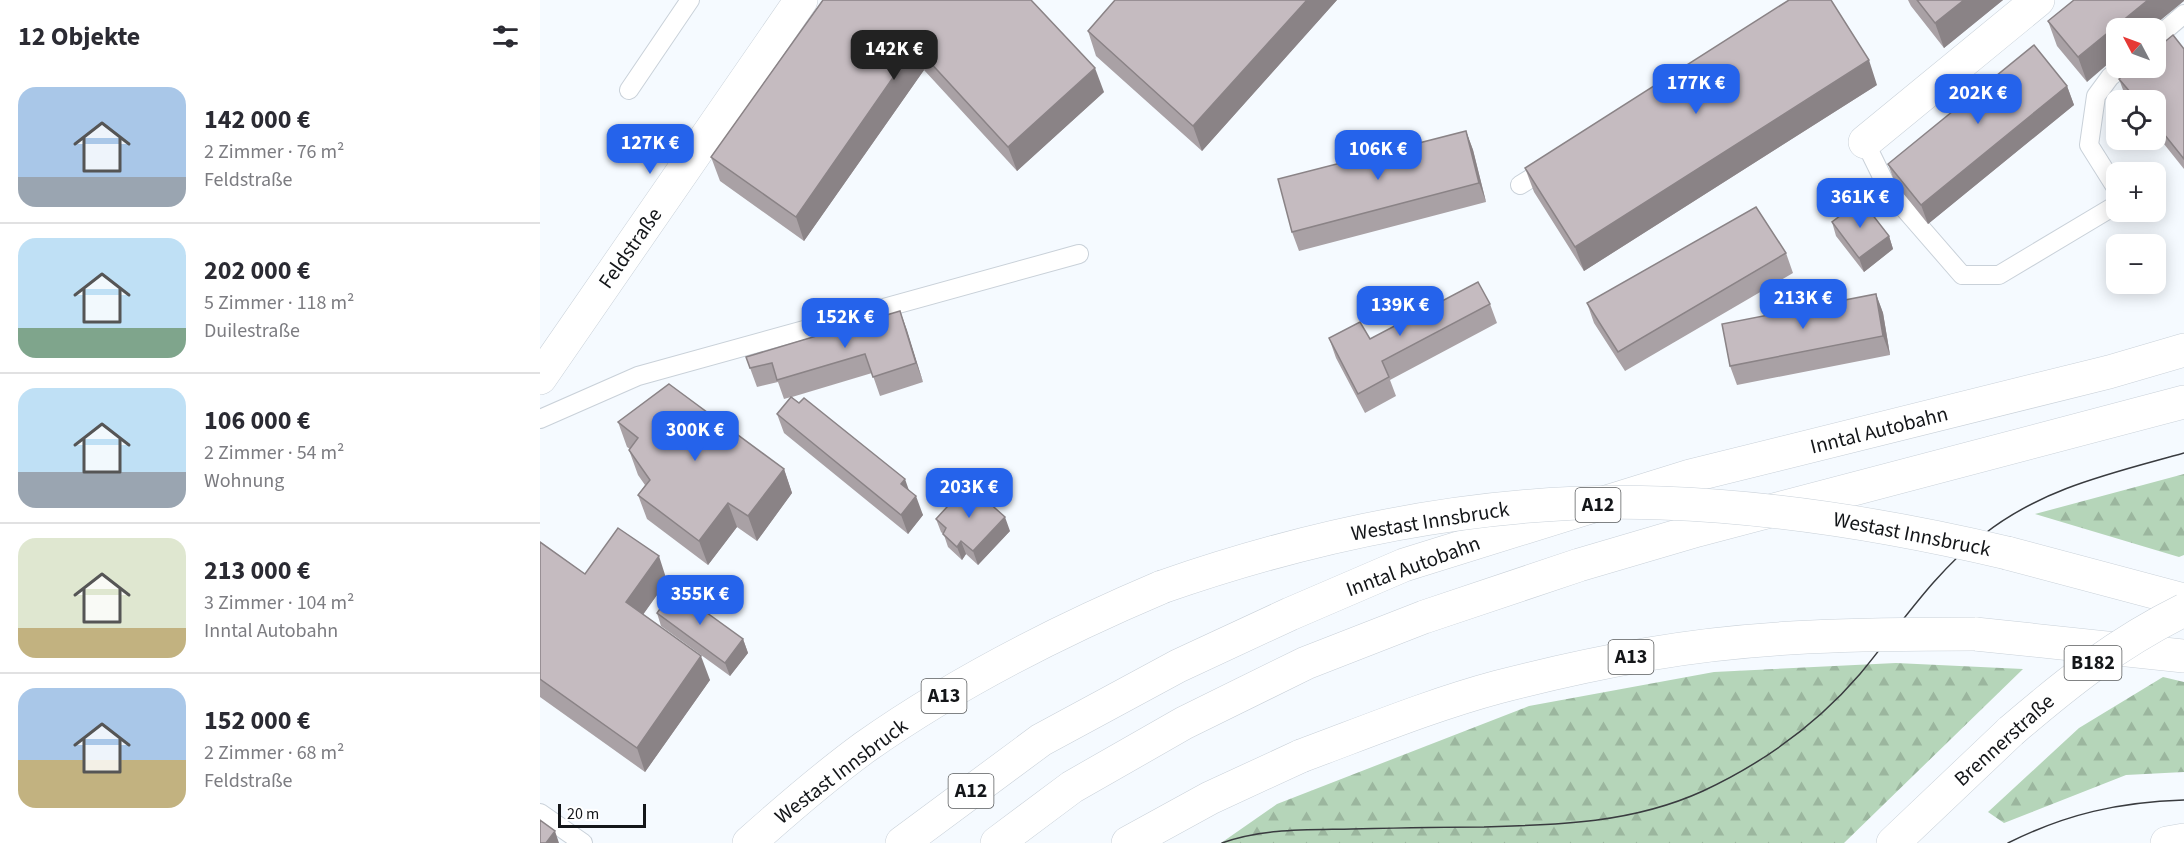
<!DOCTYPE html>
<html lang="de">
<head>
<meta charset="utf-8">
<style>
  body { margin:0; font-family:"Source Sans 3",sans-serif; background:#f2f2f3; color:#2b2b33; height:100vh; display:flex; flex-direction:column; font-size:22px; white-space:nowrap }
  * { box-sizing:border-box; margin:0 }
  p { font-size:20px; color:#7c7c81 }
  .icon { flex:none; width:33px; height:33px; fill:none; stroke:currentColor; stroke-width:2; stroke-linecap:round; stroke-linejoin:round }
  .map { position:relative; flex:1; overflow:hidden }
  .side { display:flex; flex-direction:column; background:#fff; width:540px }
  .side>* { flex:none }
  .needle { width:39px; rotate:311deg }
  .tools { position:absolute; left:1566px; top:18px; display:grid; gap:12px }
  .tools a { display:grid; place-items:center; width:60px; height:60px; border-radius:12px; background:#fff; box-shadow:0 3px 15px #0003; font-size:30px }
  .scale { position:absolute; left:18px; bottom:15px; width:88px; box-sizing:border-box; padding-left:6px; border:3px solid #141619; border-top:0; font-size:16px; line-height:21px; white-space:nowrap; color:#141619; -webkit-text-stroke:4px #fff; paint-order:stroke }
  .price { position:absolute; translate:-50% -51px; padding:0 14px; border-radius:12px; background:#2563eb; color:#fff; font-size:20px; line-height:39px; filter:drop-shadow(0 2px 3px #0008) }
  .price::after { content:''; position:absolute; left:50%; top:36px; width:18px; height:14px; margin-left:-9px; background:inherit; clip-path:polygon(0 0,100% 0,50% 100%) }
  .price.current { background:#222; color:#fff }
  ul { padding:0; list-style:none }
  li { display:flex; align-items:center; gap:18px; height:150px; padding:0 18px }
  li+li { border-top:2px solid #e1e1e2 }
  li span { display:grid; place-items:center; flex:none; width:168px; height:120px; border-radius:18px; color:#555 }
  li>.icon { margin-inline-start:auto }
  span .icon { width:72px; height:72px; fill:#fffc; stroke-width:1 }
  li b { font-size:26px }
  h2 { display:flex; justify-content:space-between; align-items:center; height:72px; padding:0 18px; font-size:26px }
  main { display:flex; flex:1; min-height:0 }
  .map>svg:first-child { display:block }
  .forest { fill:url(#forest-firs) }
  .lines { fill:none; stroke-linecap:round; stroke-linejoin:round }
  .service-casing { stroke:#c9d1d9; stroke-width:20 }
  .minor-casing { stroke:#c9d1d9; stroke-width:34 }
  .primary-casing { stroke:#c9d1d9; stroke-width:34 }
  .motorway-casing { stroke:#c9d1d9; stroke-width:34 }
  .service { stroke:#fff; stroke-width:18 }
  .minor { stroke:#fff; stroke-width:33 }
  .primary { stroke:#fff; stroke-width:33 }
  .motorway { stroke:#fff; stroke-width:33 }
  .tram { stroke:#393b3f; stroke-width:1.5 }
  .primary-bridge-casing { stroke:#c9d1d9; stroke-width:34; stroke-linecap:butt }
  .motorway-bridge-casing { stroke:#c9d1d9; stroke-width:34; stroke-linecap:butt }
  .primary-bridge { stroke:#fff; stroke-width:33 }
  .motorway-bridge { stroke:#fff; stroke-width:33 }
  .wall { fill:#a9a1a5 }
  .shaded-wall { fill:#8a8386 }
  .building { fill:#c5bbc0; stroke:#8a8386; stroke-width:1.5 }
  .labels { text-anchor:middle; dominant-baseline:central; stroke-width:6; stroke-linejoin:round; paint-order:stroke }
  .shield { fill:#fff; stroke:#5a5c5e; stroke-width:1.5 }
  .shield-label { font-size:20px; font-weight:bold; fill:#141619 }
  .street-label { font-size:21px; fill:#141619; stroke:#fff }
</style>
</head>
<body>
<main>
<section class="side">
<h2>12 Objekte<svg class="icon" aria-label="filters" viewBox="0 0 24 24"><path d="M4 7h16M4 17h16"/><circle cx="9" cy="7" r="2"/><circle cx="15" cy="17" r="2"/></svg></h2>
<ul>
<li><span style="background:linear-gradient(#a9c7e8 75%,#9aa5b1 0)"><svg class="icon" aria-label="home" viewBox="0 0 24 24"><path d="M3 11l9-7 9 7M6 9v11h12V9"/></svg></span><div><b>142 000 €</b><p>2 Zimmer · 76 m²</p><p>Feldstraße</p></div></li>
<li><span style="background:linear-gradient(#bfe0f5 75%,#7fa58c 0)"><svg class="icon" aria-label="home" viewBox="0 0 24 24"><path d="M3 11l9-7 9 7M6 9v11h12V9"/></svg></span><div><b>202 000 €</b><p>5 Zimmer · 118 m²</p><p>Duilestraße</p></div></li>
<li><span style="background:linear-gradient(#bfe0f5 70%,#9aa5b1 0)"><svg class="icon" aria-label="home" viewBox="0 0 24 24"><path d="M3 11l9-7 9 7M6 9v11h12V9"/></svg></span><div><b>106 000 €</b><p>2 Zimmer · 54 m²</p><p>Wohnung</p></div></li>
<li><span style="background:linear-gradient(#dfe7d0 75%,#c2b280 0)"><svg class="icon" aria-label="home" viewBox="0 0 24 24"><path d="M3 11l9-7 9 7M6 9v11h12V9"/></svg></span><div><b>213 000 €</b><p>3 Zimmer · 104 m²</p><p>Inntal Autobahn</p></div></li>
<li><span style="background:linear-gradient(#a9c7e8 60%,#c2b280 0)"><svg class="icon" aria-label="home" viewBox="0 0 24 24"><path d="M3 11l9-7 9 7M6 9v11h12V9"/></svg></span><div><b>152 000 €</b><p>2 Zimmer · 68 m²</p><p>Feldstraße</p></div></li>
</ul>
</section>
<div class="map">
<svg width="1644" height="843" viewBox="0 0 1644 843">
  <defs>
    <pattern id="forest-firs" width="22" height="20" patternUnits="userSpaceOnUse" patternTransform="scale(1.5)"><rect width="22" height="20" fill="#b5d5b9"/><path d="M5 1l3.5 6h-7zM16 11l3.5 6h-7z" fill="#9bb69e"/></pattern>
  </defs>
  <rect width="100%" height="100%" fill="#f5faff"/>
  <path class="forest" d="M1644,474V555L1639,557L1495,514Z
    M1356,663L1483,669L1304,843H681L737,804L989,706L1174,672Z
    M1623,677L1644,682V772L1586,775L1464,823L1448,812L1539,728Z"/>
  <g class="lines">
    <g class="service-casing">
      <path id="service" d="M1616,38L1644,14
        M89,90L150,0
        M1325,142L1349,191L1422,275H1459L1576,205
        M980,185L1009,167
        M1576,188L1549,145L1556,96L1570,77L1581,68
        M0,419L98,376L539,254
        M0,813L43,843"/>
    </g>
    <g class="minor-casing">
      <path id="minor" d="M1325,142L1498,0
        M0,378L261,0"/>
    </g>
    <g class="primary-casing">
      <path id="primary" d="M1353,843L1471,731
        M1627,843L1644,840"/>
    </g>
    <g class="motorway-casing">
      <path id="motorway" d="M1467,553L1644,600
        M1435,634L1644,656
        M209,843C246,810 284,777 325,747C417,682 518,631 622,587
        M362,843L501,740L638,666L750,614L864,565L1150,476L1569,372L1644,350
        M457,843L532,787L644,723L766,663L884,617L1039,565L1158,530L1644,402
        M588,843L670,798L761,756"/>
    </g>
    <use href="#service" class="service"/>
    <use href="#minor" class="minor"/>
    <use href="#primary" class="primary"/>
    <use href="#motorway" class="motorway"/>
    <path class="tram" d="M682,843C724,828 769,830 812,829C856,828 900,827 944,827C1019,825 1093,823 1163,791C1223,763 1277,724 1320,674C1359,627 1394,573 1443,535C1502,488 1573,473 1644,453
      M1468,843C1526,814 1579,802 1644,800"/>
    <g class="primary-bridge-casing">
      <path id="primary-bridge" d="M1471,731C1527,683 1577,643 1644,610"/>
    </g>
    <g class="motorway-bridge-casing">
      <path id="motorway-bridge" d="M622,587C783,531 951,497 1121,503C1238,507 1353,526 1467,553
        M761,756C826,732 891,705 958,687C1008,674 1058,663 1109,654C1216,635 1326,634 1435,634"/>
    </g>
    <use href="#primary-bridge" class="primary-bridge"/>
    <use href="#motorway-bridge" class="motorway-bridge"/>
  </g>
  <path class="wall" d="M283,0L564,92L477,171L384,70L264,241L180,181L171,157Z
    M575,0H797L662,151L556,56L548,31Z
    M1368,0H1463L1404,48L1371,6Z
    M1534,0L1547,82L1517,46L1508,21Z
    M1644,49V169L1616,134V100H1588L1586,98L1579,79Z
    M1337,85L1044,271L994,192L985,168Z
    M1527,86L1534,105L1388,224L1355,183L1348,164Z
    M926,131L933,150L946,202L759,251L752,232Z
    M1292,222L1349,236L1353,249L1324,272L1296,236Z
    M1246,253L1253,273L1085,371L1054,323L1047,303Z
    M1336,294L1343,313L1350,355L1197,385L1190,366Z
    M950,304L957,323L850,380L856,396L825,413L796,358L789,338L830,339Z
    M360,311L383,382L340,396L332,373L252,397L369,491L383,515L368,534L244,433L237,414L251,397L244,399L238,382L217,387L206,357Z
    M78,422L244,469L252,493L217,541L197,527L168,565L107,519L98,495L105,485L98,475L89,450L90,449L87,447Z
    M396,519L470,531L438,565L426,554L422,560L408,547L404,535L401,532Z
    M0,542L45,574L127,581L103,614L170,680L105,772L0,697Z
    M117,613L203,639L208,653L190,676L121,626Z"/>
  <path class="shaded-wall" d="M767,0H797L662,151L653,126Z
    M1424,0H1463L1404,48L1395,23Z
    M1608,0H1644V1L1611,28H1576V57L1547,82L1538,57Z
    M375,46L384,70L264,241L256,217Z
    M1329,60L1337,85L1044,271L1035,247Z
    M555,68L564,92L477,171L468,147Z
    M1527,86L1534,105L1388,224L1381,205Z
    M926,131L933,150L946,202L939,183Z
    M1349,236L1353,249L1324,272L1319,258Z
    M1336,294L1343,313L1350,355L1343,336Z
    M360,311L367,330L383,382L376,363Z
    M244,469L252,493L217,541L208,516Z
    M365,479L372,499L361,484Z
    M376,496L383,515L368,534L361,515Z
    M188,503L197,527L168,565L159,541Z
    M465,517L470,531L438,565L433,551Z
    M421,541L426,554L422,560L417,547Z
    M119,556L127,581L95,626L86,602Z
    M203,639L208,653L190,676L185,663Z
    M161,656L170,680L105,772L97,748Z
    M15,831L19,843H6Z"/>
  <path class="building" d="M283,0H491L555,68L468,147L375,46L256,217L171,157Z
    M575,0H767L653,126L548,31Z
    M1249,0H1291L1329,60L1035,247L985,168Z
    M1377,0H1424L1395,23Z
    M1534,0H1608L1538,57L1508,21Z
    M1633,35L1644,49V159L1616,124V100H1597L1579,79L1593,68H1616V49Z
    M1494,45L1527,86L1381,205L1348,164Z
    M926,131L939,183L752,232L738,179Z
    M1321,200L1349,236L1319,258L1292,222Z
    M1216,207L1246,253L1078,352L1047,303Z
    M938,282L950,304L842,361L849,377L818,394L789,338L820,322L830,339Z
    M1336,294L1343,336L1190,366L1182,324Z
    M360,311L376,363L333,377L325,354L237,380L232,363L210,368L206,357Z
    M129,384L244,469L208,516L188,503L159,541L98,495L110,480L89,450L98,438L78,422Z
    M251,397L259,403L264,398L365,479L361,484L376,496L361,515L237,414Z
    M428,484L465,517L433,551L421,541L417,547L403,534L406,528L396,519Z
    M78,528L119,556L86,602L161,656L97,748L0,679V542L45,574Z
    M134,589L203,639L185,663L117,613Z
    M0,820L15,831L6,843H0Z"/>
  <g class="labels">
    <g class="shield">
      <rect x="1035.5" y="488" width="45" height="34" rx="4.5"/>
      <rect x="1068.5" y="640" width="45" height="34" rx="4.5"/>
      <rect x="1524.5" y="646" width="57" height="34" rx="4.5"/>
      <rect x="381.5" y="679" width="45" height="34" rx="4.5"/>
      <rect x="408.5" y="774" width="45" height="34" rx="4.5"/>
    </g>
    <g class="shield-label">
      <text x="1058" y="505">A12</text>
      <text x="1091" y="657">A13</text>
      <text x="1553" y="663">B182</text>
      <text x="404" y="696">A13</text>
      <text x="431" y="791">A12</text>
    </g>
    <g class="street-label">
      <text transform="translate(90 248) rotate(-55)">Feldstraße</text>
      <text transform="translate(1339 430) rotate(-14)">Inntal Autobahn</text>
      <text transform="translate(890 521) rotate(-9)">Westast Innsbruck</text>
      <text transform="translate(1372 534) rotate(11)">Westast Innsbruck</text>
      <text transform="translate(873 566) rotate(-20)">Inntal Autobahn</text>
      <text transform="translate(1464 740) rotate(-42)">Brennerstraße</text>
      <text transform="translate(301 771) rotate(-37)">Westast Innsbruck</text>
    </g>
  </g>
</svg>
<div class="tools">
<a><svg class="needle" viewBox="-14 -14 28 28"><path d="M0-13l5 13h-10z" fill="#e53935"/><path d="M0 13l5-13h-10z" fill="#7c7c81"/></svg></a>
<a><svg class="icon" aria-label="locate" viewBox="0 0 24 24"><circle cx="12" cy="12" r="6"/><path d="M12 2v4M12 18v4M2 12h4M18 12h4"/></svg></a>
<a>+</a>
<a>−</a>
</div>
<div class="scale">20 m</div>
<b class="price current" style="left:354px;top:81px">142K €</b>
<b class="price" style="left:1156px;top:115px">177K €</b>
<b class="price" style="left:1438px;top:125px">202K €</b>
<b class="price" style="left:110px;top:175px">127K €</b>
<b class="price" style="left:838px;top:181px">106K €</b>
<b class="price" style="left:1320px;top:229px">361K €</b>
<b class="price" style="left:1263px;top:330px">213K €</b>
<b class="price" style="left:860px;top:337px">139K €</b>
<b class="price" style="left:305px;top:349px">152K €</b>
<b class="price" style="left:155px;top:462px">300K €</b>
<b class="price" style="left:429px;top:519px">203K €</b>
<b class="price" style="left:160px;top:626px">355K €</b>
</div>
</main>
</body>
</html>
